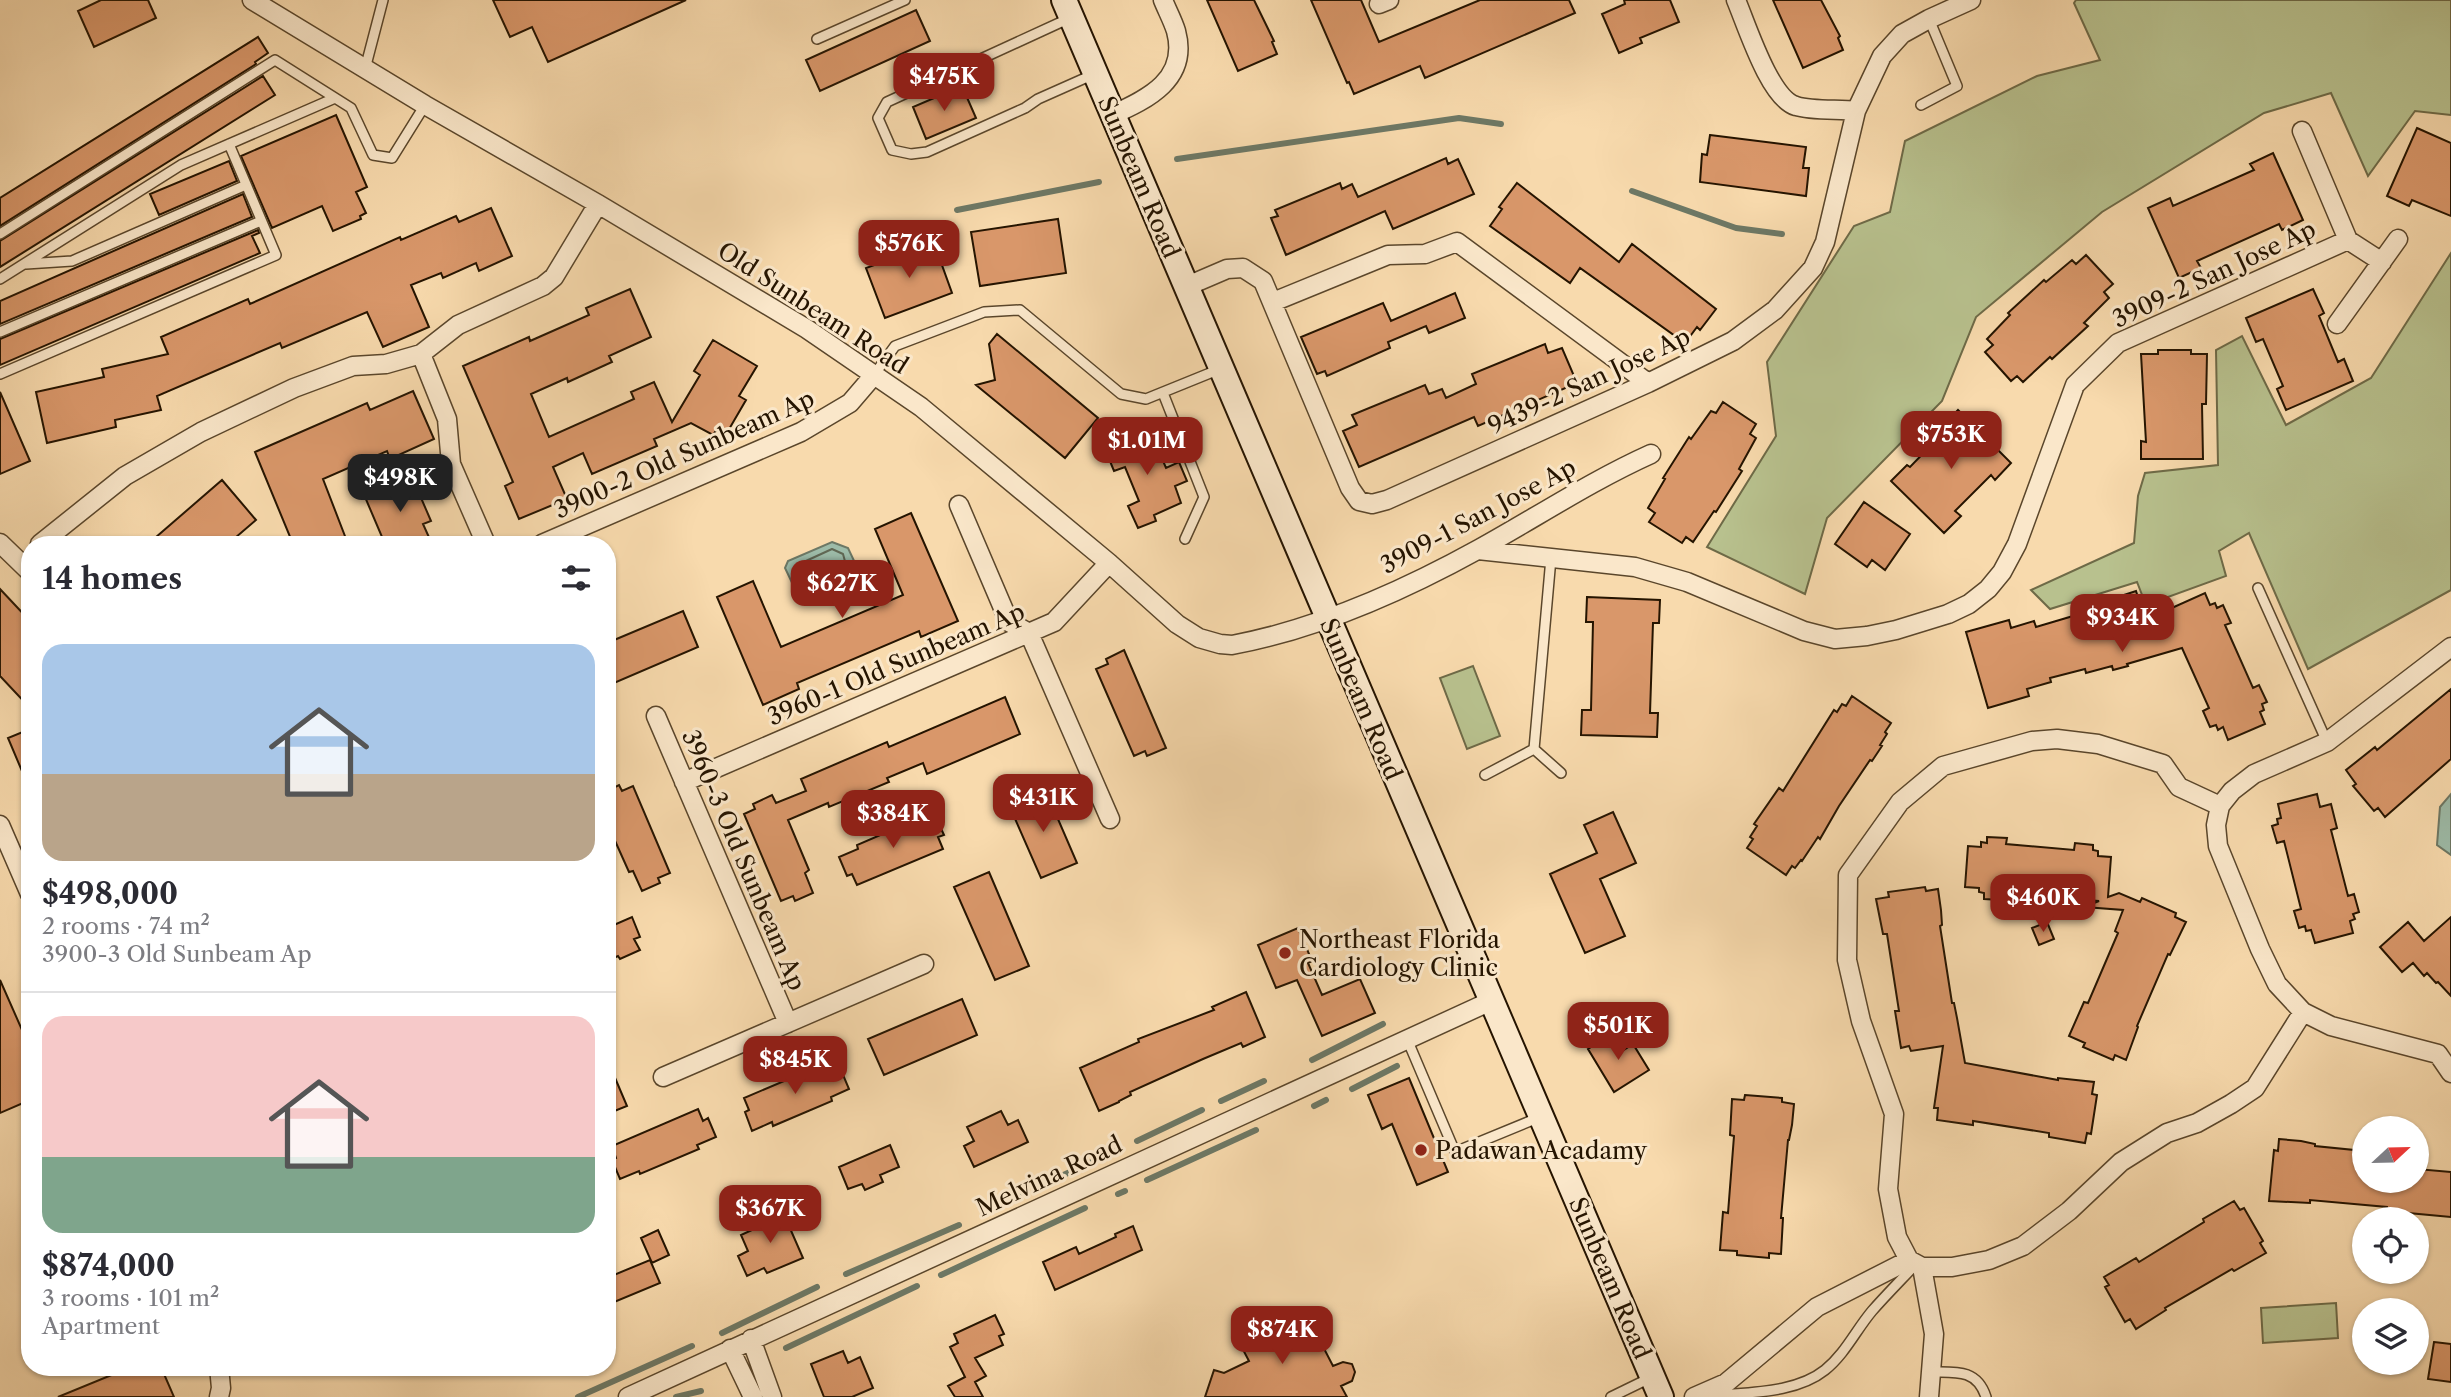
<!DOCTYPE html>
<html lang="en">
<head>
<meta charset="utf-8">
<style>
  body { margin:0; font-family:"Libre Caslon Text",serif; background:#f2f2f3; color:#2b2b33; height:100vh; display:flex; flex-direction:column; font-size:26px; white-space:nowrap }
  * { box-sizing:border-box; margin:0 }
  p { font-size:23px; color:#7c7c81 }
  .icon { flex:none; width:38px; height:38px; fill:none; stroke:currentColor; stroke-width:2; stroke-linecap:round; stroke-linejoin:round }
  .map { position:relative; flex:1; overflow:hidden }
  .drawer { position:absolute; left:21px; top:536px; width:595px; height:840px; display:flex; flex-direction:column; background:#fff; border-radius:28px; box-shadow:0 2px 5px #0004 }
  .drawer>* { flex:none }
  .needle { width:46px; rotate:68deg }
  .fabs { position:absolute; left:2352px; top:1116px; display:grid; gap:14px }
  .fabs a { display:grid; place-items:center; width:77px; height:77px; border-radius:50%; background:#fff; box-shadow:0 2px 5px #0004; font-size:35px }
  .price { position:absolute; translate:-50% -60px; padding:0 16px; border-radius:14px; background:#8f2418; color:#fff; font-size:23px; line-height:46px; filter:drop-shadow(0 2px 4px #0008) }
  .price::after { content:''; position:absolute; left:50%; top:42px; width:21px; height:16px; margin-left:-10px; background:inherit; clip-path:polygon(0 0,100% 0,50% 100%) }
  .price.selected { background:#222; color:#fff }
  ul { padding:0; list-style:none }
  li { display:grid; align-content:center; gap:14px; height:371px; padding:0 21px }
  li+li { border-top:2px solid #e1e1e2 }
  li span { display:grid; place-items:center; height:217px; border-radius:21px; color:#555 }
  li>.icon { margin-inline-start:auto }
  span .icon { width:126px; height:126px; fill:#fffc; stroke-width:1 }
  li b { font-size:30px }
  h2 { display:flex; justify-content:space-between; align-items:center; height:84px; padding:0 21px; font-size:30px }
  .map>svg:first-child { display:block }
  .green { fill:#b8c18e; stroke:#6e6a47; stroke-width:2 }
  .water { fill:#9dbba8; stroke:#6d7865; stroke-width:2 }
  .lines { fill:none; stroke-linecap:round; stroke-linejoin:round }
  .shore { stroke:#616854; stroke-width:2 }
  .stream { stroke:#6d7865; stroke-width:6 }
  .building { fill:#d9976a; stroke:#251400; stroke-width:2 }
  .lane-casing { stroke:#5a462b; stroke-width:12 }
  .street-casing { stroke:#5a462b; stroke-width:21 }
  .secondary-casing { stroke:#251400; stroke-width:28 }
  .lane { stroke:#fae7ca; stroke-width:9 }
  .street { stroke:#fae7ca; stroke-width:18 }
  .secondary { stroke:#fae7ca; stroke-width:24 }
  .poi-dot { fill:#8f2418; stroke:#fae7ca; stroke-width:2.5 }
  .labels { text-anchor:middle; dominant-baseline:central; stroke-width:6; stroke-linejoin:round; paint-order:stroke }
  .street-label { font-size:24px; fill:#251400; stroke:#fae7ca }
  .poi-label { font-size:24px; fill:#251400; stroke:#fae7ca; text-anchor:start }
</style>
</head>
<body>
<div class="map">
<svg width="2451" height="1397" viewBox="0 0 2451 1397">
  <rect width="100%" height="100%" fill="#f8daad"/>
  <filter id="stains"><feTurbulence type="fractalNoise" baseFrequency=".00286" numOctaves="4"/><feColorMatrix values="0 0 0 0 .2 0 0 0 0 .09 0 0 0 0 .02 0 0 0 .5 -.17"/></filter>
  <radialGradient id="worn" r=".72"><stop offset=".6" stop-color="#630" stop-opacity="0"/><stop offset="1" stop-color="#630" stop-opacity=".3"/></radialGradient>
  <path class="green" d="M2076,0H2451V115L2415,111L2368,176L2331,93L2264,113L2102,212L1976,317L1942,401L1827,518L1805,594L1707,547L1776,436L1767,362L1854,226L1890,212L1905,141L2037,76L2100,60L2074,3Z
    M2451,253V590L2308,669L2249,533L2219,551L2226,576L2146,605L2137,582L2050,609L2031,590L2134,543L2138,496L2145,473L2218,465L2216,350L2242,336L2286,425L2371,378Z
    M1473,666L1500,736L1467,749L1440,678Z
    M2336,1303L2338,1338L2263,1343L2261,1308Z"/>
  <path class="water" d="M832,542L848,548L856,565C842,578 814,593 796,591L785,568L788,561Z
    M2451,794V855L2437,845L2440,807Z"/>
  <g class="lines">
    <path class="shore" d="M832,549L843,554L846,565L804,584H800L794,570L795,566Z"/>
    <path class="stream" d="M1177,159L1459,118L1501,124
      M1632,191L1736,228L1782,234
      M957,210L1099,182
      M1312,1060L1383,1024
      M1352,1089L1397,1066
      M1221,1101L1264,1081
      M1314,1106L1326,1100
      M1137,1141L1202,1110
      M1059,1177L1118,1150
      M1147,1180L1256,1130
      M1118,1194L1125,1191
      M983,1212L1022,1193
      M846,1274L959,1225
      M941,1275L1085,1208
      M722,1333L817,1287
      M786,1348L917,1286
      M578,1397L692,1346
      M676,1397L701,1391"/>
  </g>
  <path class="building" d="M101,0H148L156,18L94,47L78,11Z
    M493,0H686L548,62L532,27L510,37Z
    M1207,0H1254L1274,41L1272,42L1277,54L1238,71Z
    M1311,0H1361L1379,42L1480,0H1569L1575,13L1425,78L1420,66L1354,94L1349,82L1347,83Z
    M1624,0H1670L1679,22L1640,38L1642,43L1619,53L1602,14L1625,4Z
    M1773,0H1821L1840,36L1838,38L1843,50L1803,68Z
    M916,10L930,41L820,91L806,60Z
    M258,37L268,53L255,62L256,64L0,226V198Z
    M263,76L275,95L0,267V241Z
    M962,86L976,118L926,139L913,107Z
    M336,115L367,187L356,192L366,213L360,216L361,219L333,231L322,206L272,228L241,156Z
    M2417,128L2451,143V216L2412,200L2409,206L2387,196Z
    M1710,135L1806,147L1803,168H1809L1806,196L1700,182L1702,154L1707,155Z
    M2273,153L2303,220L2282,230L2279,224L2197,261L2201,268L2179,278L2148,208L2170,198L2173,206L2254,170L2250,164Z
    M1446,158L1448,164L1458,159L1474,194L1393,229L1385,211L1286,255L1271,218L1278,216L1275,210L1340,183L1342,189L1352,184L1358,197Z
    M229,161L237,181L159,215L150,194Z
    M1517,183L1619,262L1632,244L1716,309L1700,330L1697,327L1685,343L1580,268L1570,283L1490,226L1502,209L1499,207Z
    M243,194L252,217L0,324V301Z
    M491,208L512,256L479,271L476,263L443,278L441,273L411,285L429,327L383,347L367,312L282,348L280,343L157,396L161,410L115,420L116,427L47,443L36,392L104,377L102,369L168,354L161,337L248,299L250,304L400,237L401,240L456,216L459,222Z
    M1058,219L1066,273L980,286L971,232Z
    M258,230L259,233L252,236L260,253L0,365V339Z
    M934,243L952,293L885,318L866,268Z
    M2086,255L2113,284L2104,292L2109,298L2084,323L2088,326L2052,359L2050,357L2023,382L2017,376L2011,381L1985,352L1993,345L1987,339L2010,315L2008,313L2044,280L2046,282L2072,260L2076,264Z
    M630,289L651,337L609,356L612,362L568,382L567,378L531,394L549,437L634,399L631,392L654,382L672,422L700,375L694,371L713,340L757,366L739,396L746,400L728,431L719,426L713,435L691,423L654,439L657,446L592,474L583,453L553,467L567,499L519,519L505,486L513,482L463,366L529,337L530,341L589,315L586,308Z
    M2313,289L2324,313L2319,316L2338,362L2344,359L2353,381L2286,410L2277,389L2283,386L2263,339L2256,342L2246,318Z
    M1455,293L1465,318L1429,333L1426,326L1388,342L1390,348L1327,376L1325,371L1317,374L1301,337L1383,303L1391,321Z
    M997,334L1098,418L1065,458L976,385L995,380L989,344Z
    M1545,344L1548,353L1562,348L1577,383L1478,426L1474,417L1359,467L1343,431L1357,425L1352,415L1425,385L1429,394L1442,389L1446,398L1476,384L1472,374Z
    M2158,350H2191V354H2207L2206,404H2202L2203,459H2141V441L2146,442L2141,354H2158Z
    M413,391L434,439L390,459L387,451L323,479L348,544H293L255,452L367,403L370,410Z
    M0,392L30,461L0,474Z
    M1723,402L1756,424L1750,434L1756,438L1739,469L1742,471L1716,512L1714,511L1693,542L1686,537L1682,543L1649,522L1655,513L1648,508L1665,479L1663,478L1689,437L1691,439L1711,411L1716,413Z
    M1958,410L2011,463L1995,480L1991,475L1955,511L1961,516L1944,533L1891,481L1907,465L1910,467L1945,431L1942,427Z
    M1150,430L1166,468L1179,462L1187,481L1175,486L1181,503L1154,515L1156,521L1138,528L1128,506L1139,501L1125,467L1114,471L1105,449Z
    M412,477L431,521L423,524L432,544H385L365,497Z
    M222,480L256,520L228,544H148Z
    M1864,502L1910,534L1885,570L1872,560L1867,567L1835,544Z
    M911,513L958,621L921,637L919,631L797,683L799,689L763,705L717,597L753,581L781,647L903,595L875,529Z
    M0,589L30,621V708L0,676Z
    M2136,591L2145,620L2205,593L2210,605L2215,603L2217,608L2223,605L2231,623L2225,625L2253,688L2259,685L2267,702L2262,704L2264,710L2260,712L2265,724L2228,740L2223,727L2218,730L2216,725L2210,727L2203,711L2209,708L2182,648L2127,664L2128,666L2113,670L2112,666L2086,673L2085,669L2050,678L2051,682L2027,689L2029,696L1988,708L1966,632L2009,620L2011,628L2034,621L2036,627L2073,616L2072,612Z
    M1587,597L1660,600L1659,623H1653L1650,713H1658L1657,737L1581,735L1582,710H1591L1593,622H1586Z
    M683,611L698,647L607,686V643Z
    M1124,650L1166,748L1147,756L1145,751L1134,756L1096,669L1108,664L1106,659Z
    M2451,689V759L2385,817L2378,808L2374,811L2353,786L2356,784L2346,770L2375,747L2377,750Z
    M1852,696L1891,723L1885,732L1887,734L1880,745L1882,746L1872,761L1870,760L1839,806L1820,839L1818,837L1802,861L1801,860L1795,868L1792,866L1786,875L1747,848L1753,839L1750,837L1757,826L1754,824L1779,788L1783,791L1834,710L1837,712L1842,704L1846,706Z
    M1005,697L1020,734L927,774L923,763L887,778L889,782L829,807L828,803L788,820L809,870L805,873L813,893L795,901L793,896L781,901L744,814L755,809L753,804L772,795L776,803L806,791L801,779L887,742L889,747Z
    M30,729V790L8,738Z
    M619,785L622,791L633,786L670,873L658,878L660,883L642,891L633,871L629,872L607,823V791Z
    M1045,789L1077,863L1041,878L1009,805Z
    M2317,794L2320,807L2331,804L2337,828L2331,830L2348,896L2354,894L2359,912L2353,914L2355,919L2350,921L2353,933L2315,943L2311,930L2306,931L2305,926L2299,928L2294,911L2301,909L2284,841L2277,843L2272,826L2278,824L2277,819L2281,818L2278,804Z
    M1613,812L1636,863L1600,879L1625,936L1585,953L1550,874L1597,853L1584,825Z
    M935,816L944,835L938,837L943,849L857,885L852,874L847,876L839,857L858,849L857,845L915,820L917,824Z
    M1987,837L2007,838L2006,844L2074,850L2075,843L2093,845V850L2098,851V856L2111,857L2108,897L2119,893L2140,902L2142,898L2176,913L2175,917L2186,922L2170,955L2168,954L2137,1026L2138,1027L2126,1060L2115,1055L2113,1060L2083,1047L2085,1043L2069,1036L2084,1002L2088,1003L2118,933L2115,931L2123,910L2084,907L2099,901L2002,893L2001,900L1984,899V893L1979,892V888L1965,887L1968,846L1981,847V842L1987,843Z
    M989,872L1029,966L995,980L954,887Z
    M1925,887L1926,891L1938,889L1941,910L1942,925L1940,926L1952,1003H1954L1957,1018L1965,1063L2058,1080V1078L2094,1082L2092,1094L2097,1095L2091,1134L2087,1133L2085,1143L2049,1137V1133L1973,1121V1125L1937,1120L1938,1108H1934L1943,1046L1911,1051L1909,1046L1901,1048L1895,1011H1899L1887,934H1883L1876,899L1889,897L1888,892Z
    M632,917L640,937L634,939L640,950L620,959L618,956L607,961V928Z
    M2451,917V996L2438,982L2436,983L2427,973L2424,976L2413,963L2402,972L2380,947L2408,922L2424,941Z
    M2047,922L2054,939L2039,945L2032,928Z
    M1298,928L1312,961L1308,963L1322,995L1360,979L1375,1013L1322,1036L1297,980L1276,988L1258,945Z
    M0,980L30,1048V1100L0,1113Z
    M1246,992L1265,1037L1243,1047L1241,1043L1203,1059L1130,1092L1131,1095L1119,1101V1102L1099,1111L1080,1068L1139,1042L1138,1039L1214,1010L1212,1007Z
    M962,999L977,1035L884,1075L868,1039Z
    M1612,1034L1622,1051L1633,1044L1649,1070L1614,1092L1588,1049Z
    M607,1059L627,1106L607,1114Z
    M831,1061L835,1073L841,1070L849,1089L831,1097L832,1101L773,1126L772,1122L752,1131L745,1112L749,1110L744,1098Z
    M1409,1078L1448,1172L1417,1185L1392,1124L1382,1129L1368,1095Z
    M1745,1095L1782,1098V1102L1794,1104L1792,1125L1789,1140H1788L1781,1218H1783L1781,1254L1769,1253V1258L1737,1255V1251L1720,1250L1723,1212L1728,1213L1734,1136L1730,1135L1732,1099L1744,1100Z
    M698,1109L703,1121L708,1118L716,1137L697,1145L699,1149L640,1174L639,1171L620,1179L612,1160L616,1158L612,1146Z
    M1001,1111L1008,1125L1018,1120L1028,1142L974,1167L964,1146L974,1141L967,1127Z
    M2279,1139L2301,1141L2315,1144V1146L2364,1151V1181H2417V1169L2451,1172V1217L2387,1211V1207L2310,1200V1203L2269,1201L2274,1150L2278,1151Z
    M890,1145L899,1167L880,1175L883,1182L865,1190L862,1184L848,1189L839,1167Z
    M2234,1201L2240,1210L2244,1208L2263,1241L2260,1243L2266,1253L2234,1271L2232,1269L2165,1308L2166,1310L2136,1329L2130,1319L2125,1322L2105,1287L2109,1285L2104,1277L2136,1258L2139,1262L2204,1222L2203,1219Z
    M782,1210L803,1258L767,1273L764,1268L747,1276L738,1256L748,1251L741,1235L752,1230L755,1222Z
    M1133,1226L1142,1250L1055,1290L1043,1262L1076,1247L1079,1254L1116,1237L1115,1234Z
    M658,1230L669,1255L652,1263L641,1238Z
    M650,1260L660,1283L607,1305V1287L612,1285L609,1277Z
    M995,1315L1004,1334L999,1336L1003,1345L975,1358L986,1376L975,1382L983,1397H955L948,1386L965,1377L950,1347L958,1343L954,1334Z
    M1280,1316L1286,1319L1288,1323L1316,1333L1333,1366L1343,1362L1352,1364L1355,1372L1352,1381L1341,1386L1347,1397H1205L1214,1370L1224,1373L1249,1361L1239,1342L1242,1335Z
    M2434,1342L2451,1344V1382L2428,1379Z
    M843,1351L848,1363L860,1357L873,1388L852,1397H824L811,1364Z
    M131,1367H161L174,1397H58Z"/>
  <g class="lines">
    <g class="lane-casing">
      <path id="lane" d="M1070,18L887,102L878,118L892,150L911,154L927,152L1025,108L1038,99L1092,75
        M817,39L905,0
        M365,69L383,0
        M1921,105L1957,86L1929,19
        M0,234L275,60L351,108L373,155L392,158L425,105
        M26,264L72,261L246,185
        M0,279L181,165L335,98
        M0,332L261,221
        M0,374L276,255L229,144
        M874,375L895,346L984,312L1020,310L1121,394L1146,399L1220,369
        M1163,393L1204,497L1185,539
        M2258,588L2327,742
        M1534,749L1561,773
        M1485,775L1534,749L1551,558
        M1407,1039L1455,1152L1540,1117
        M1931,1372C1956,1372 1977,1369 1986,1397
        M1711,1396C1747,1392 1795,1394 1825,1370C1845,1354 1856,1330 1872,1311C1886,1295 1901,1280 1916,1264
        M1611,1397L1650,1378"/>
    </g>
    <g class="street-casing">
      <path id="street" d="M252,0L425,105L598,204L807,329L921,407L1109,563L1177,624L1199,638L1220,644L1232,645C1318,629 1403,591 1479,549C1537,517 1591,481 1651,454
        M1736,0C1747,26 1770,99 1796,106C1812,111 1839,109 1856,111
        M1379,4L1389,0
        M1112,115C1148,99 1189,79 1176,31C1173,21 1167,10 1163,0
        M2302,131L2348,240L2382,262
        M1185,287L1227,269L1243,268L1263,281L1350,488L1359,501L1372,504L1387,500L1648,383L1733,341L1775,310L1813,268L1825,242L1856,111L1882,56L1902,34L1929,19L1971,0
        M1273,302L1388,255L1425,254L1457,242L1648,383
        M2337,324L2398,239
        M421,354L447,419L451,464L486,544
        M959,505L1009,622L1029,633L1110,819
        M0,543L30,572
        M40,544L125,476L201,432L294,388L353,366L386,364L421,354L458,325L543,286L554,277L598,204
        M542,544L801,432L850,403L874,375
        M1478,550L1635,567L1687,582L1804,631L1835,639L1867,636L1896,630L1948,614L1969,604L1988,589L2002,572L2017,544L2075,385L2118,343L2348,240
        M2451,647L2327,742L2254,774L2232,791L2220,806L2216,825L2218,846L2260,949L2277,984L2303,1012L2331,1026L2438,1054L2451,1073
        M656,716L788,1023
        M684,782L1054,622L1109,563
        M2220,806L2179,787L2163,764L2098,744L2057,739L2032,741L1943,766L1900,802L1848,875L1847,960L1861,1021L1894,1114L1888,1189L1897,1237L1909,1260L1922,1267H1952L1989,1260L2023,1246L2069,1211L2121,1162L2167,1133L2197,1123L2231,1104L2255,1088L2303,1012
        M0,825L30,894
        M663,1077L924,964
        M1922,1267L1934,1334L1929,1397
        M751,1339L772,1397
        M730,1349L753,1397
        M219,1397L221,1388L219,1367
        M628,1397L1491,1001
        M1694,1397L1726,1383L1817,1307L1909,1260"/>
    </g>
    <g class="secondary-casing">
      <path id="secondary" d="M1064,0L1661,1397"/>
    </g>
    <use href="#lane" class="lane"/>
    <use href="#street" class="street"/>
    <use href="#secondary" class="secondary"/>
  </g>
  <g class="poi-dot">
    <circle cx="1285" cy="953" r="7"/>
    <circle cx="1421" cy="1150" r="7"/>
  </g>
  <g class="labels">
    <g class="street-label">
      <text transform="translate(1139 177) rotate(67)">Sunbeam Road</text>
      <text transform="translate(2214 274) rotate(-25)">3909-2 San Jose Ap</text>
      <text transform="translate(813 308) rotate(33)">Old Sunbeam Road</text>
      <text transform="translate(1589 381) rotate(-25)">9439-2 San Jose Ap</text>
      <text transform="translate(684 454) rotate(-24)">3900-2 Old Sunbeam Ap</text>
      <text transform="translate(1478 516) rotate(-28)">3909-1 San Jose Ap</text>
      <text transform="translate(896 664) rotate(-23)">3960-1 Old Sunbeam Ap</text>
      <text transform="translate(1361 699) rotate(67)">Sunbeam Road</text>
      <text transform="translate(744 860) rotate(67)">3960-3 Old Sunbeam Ap</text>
      <text transform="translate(1049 1176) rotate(-25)">Melvina Road</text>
      <text transform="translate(1610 1278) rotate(67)">Sunbeam Road</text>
    </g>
    <g class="poi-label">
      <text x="1299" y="939">Northeast Florida<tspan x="1299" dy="28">Cardiology Clinic</tspan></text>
      <text x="1435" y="1150">Padawan Acadamy</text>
    </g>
  </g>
  <rect width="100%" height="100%" filter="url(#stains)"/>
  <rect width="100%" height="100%" fill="url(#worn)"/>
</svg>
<div class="fabs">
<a><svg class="needle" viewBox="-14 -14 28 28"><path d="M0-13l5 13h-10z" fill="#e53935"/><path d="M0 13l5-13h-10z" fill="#7c7c81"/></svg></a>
<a><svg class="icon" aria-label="locate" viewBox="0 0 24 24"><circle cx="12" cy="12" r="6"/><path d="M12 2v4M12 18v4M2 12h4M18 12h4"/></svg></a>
<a><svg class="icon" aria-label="layers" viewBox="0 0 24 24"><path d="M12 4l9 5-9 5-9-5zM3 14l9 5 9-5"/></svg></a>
</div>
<b class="price" style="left:944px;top:113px">$475K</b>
<b class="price" style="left:909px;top:280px">$576K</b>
<b class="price" style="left:1951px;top:471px">$753K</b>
<b class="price" style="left:1147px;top:477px">$1.01M</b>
<b class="price selected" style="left:400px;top:514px">$498K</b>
<b class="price" style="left:842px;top:620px">$627K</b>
<b class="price" style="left:2122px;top:654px">$934K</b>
<b class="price" style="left:1043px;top:834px">$431K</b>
<b class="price" style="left:893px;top:850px">$384K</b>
<b class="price" style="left:2043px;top:934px">$460K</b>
<b class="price" style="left:1618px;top:1062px">$501K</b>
<b class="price" style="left:795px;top:1096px">$845K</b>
<b class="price" style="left:770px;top:1245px">$367K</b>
<b class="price" style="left:1282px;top:1366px">$874K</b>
<section class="drawer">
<h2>14 homes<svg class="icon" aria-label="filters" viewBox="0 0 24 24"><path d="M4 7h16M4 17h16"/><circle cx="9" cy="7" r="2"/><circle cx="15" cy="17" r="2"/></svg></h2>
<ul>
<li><span style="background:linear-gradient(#a9c7e8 60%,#b9a48a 0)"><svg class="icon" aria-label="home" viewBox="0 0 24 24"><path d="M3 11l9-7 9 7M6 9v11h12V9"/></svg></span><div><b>$498,000</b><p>2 rooms · 74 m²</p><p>3900-3 Old Sunbeam Ap</p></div></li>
<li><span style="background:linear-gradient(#f6c9c9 65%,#7fa58c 0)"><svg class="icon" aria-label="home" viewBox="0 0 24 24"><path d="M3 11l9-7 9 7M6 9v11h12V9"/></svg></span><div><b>$874,000</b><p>3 rooms · 101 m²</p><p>Apartment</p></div></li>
</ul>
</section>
</div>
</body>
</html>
